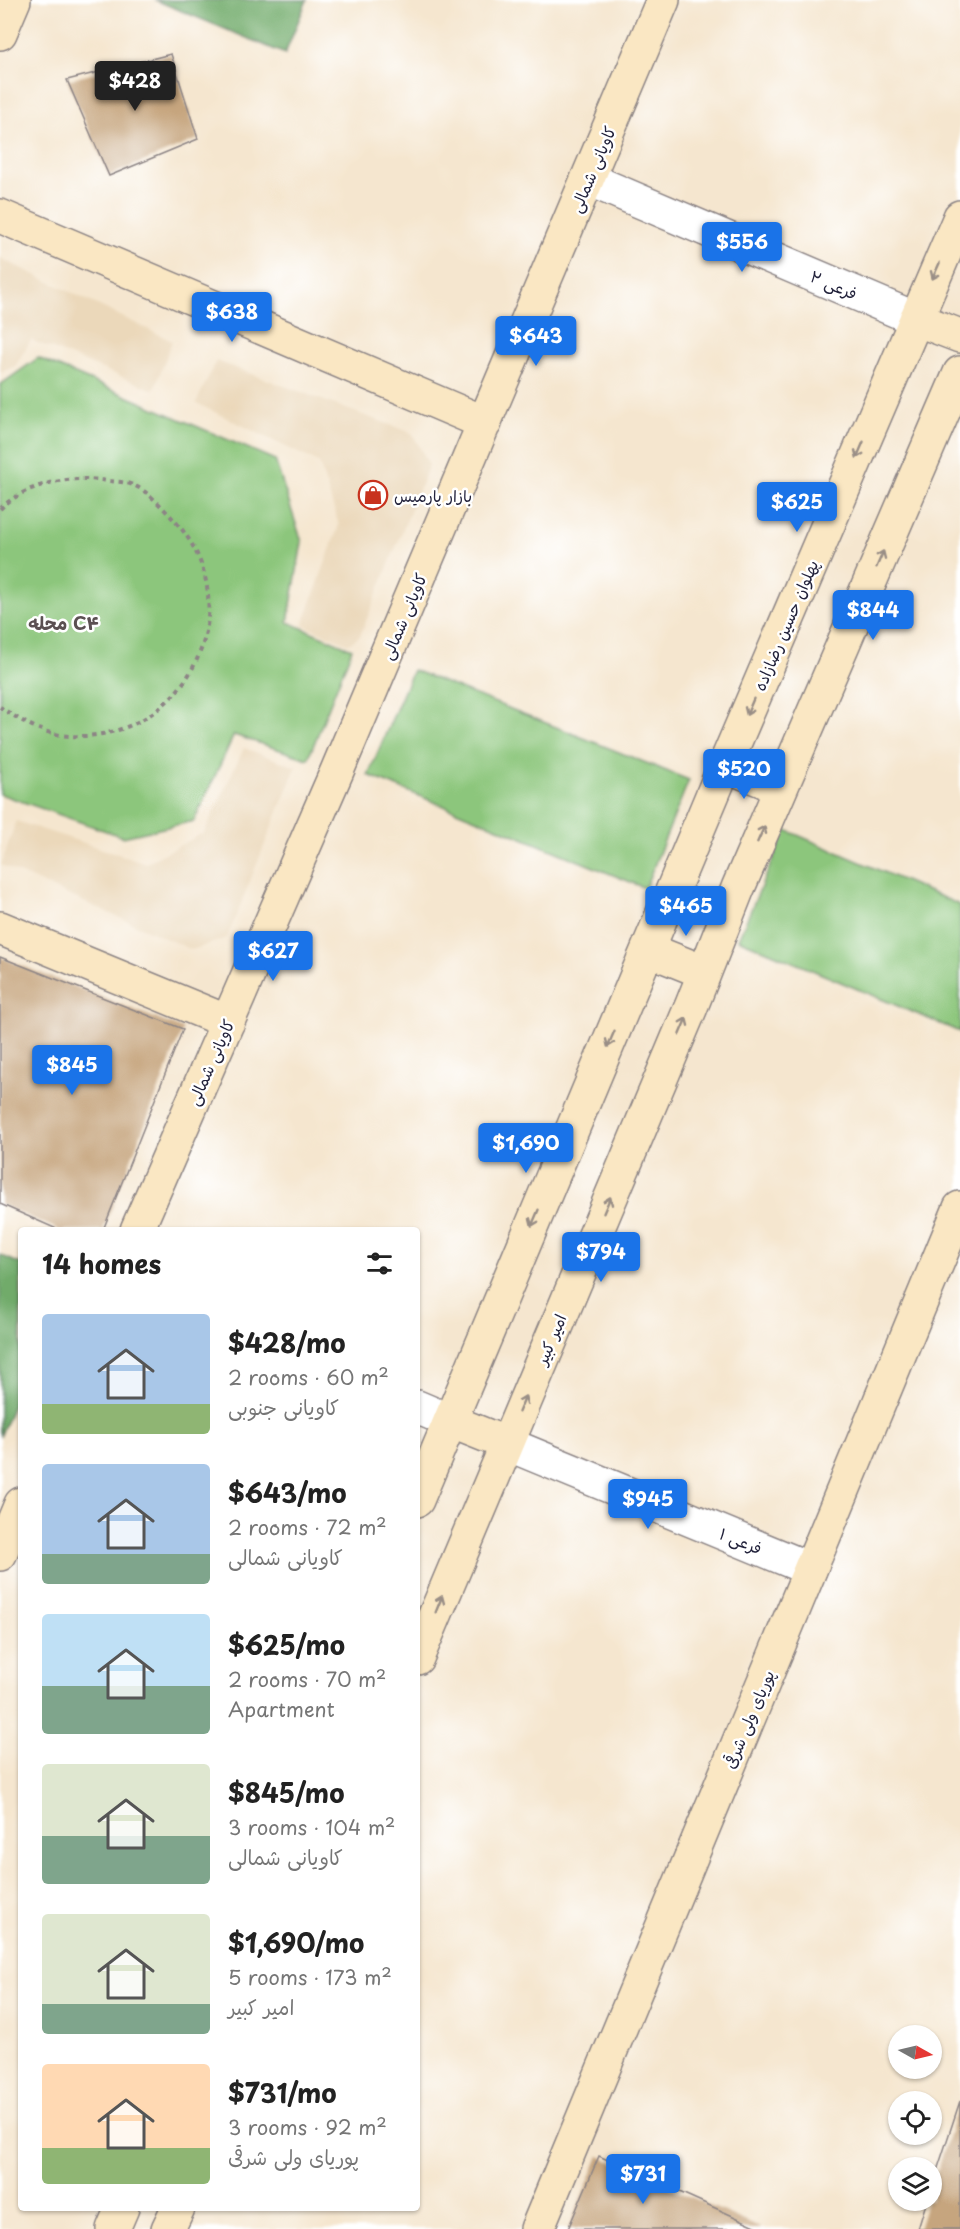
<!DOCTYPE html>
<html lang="en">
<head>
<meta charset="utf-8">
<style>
  body { margin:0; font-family:"Playpen Sans","Playpen Sans Arabic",sans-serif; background:#f6f6f6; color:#222; height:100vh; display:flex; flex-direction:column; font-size:22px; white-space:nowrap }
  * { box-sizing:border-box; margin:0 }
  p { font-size:20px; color:#767676 }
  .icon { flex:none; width:33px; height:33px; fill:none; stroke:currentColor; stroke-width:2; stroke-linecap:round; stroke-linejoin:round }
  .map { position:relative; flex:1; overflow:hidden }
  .sheet { position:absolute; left:18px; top:1227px; width:402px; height:984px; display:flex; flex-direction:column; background:#fff; border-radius:6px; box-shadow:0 2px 4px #0004 }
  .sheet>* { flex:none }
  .needle { width:39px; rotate:98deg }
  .tools { position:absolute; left:888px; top:2025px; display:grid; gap:12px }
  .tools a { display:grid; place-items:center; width:54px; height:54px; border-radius:50%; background:#fff; box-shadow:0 2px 4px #0004; font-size:30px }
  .price { position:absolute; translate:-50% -51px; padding:0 14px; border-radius:6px; background:#1a73e8; color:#fff; font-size:20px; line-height:39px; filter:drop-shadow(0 2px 3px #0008) }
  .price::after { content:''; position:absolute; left:50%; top:36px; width:18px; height:14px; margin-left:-9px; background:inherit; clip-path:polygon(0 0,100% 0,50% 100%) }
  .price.on { background:#222; color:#fff }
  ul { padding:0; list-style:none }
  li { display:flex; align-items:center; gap:18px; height:150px; padding:0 24px }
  li span { display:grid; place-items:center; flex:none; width:168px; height:120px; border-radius:6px; color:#555 }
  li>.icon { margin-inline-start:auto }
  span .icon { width:72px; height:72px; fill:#fffc; stroke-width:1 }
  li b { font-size:26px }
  h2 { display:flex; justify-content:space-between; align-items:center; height:72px; padding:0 24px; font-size:26px }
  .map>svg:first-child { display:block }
  .built { fill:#ebd8ba }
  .green { fill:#8cc67b; stroke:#57745b; stroke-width:1.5 }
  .forest { fill:#71ab6b; stroke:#4a6653; stroke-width:1.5 }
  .building { fill:#c6a57e }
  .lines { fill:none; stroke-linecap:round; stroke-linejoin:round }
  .street-casing { stroke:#8c8485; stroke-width:36 }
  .secondary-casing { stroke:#8c8485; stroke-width:36 }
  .path { stroke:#8c8485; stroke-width:4; stroke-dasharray:4.5 4.5; stroke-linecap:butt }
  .street { stroke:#fff; stroke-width:33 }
  .secondary { stroke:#fae7c3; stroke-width:33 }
  .oneway { stroke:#998e86 }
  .labels { text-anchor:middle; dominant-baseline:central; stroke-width:5; stroke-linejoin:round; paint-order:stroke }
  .street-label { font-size:16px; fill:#22223b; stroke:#fff }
  .poi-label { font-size:16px; fill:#22223b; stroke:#fff; text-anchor:start }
  .neighbourhood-label { font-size:18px; font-weight:bold; fill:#5b5052; stroke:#fff }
</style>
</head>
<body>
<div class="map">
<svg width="960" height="2229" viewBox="0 0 960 2229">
  <rect width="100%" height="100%" fill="#fff"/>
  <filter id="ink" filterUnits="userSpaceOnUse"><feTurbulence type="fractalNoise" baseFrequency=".0167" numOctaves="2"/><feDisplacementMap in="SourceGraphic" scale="12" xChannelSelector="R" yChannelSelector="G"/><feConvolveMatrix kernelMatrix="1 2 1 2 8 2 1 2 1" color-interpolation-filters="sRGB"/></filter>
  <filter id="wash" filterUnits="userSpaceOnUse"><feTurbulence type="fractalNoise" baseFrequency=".008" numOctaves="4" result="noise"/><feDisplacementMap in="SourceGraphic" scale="24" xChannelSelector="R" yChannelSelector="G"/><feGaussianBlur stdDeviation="1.35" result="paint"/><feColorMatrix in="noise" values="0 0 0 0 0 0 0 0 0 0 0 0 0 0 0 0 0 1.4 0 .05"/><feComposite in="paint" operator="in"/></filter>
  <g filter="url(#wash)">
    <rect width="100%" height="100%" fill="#f5e6cf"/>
    <path class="built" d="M0,258L172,341L154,390L31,340L15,366L0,373Z
      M216,361L412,433L429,465L360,636L349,644L303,625L339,525L319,463L196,403Z
      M244,748L296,767L227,938L192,950L1,865L16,821L146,863L204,833Z"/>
    <path class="green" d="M38,358L275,460L302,542L288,622L352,649L308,759L234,735L194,821L123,837L0,794V385Z
      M413,670L689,780L645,888L368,775Z
      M786,830L960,905V1032L738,939Z"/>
    <path class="forest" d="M155,0H307L285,54Z
      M0,1255L21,1264V1386L0,1437Z"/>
    <g id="blocks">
      <path class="building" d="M171,54L198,139L109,176L67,80Z
        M0,957L183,1029L103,1230H59L0,1204Z
        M960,2101V2229H918L927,2200H932V2186Z
        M599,2156L762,2229H568Z"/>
    </g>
  </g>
  <g filter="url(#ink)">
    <use href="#blocks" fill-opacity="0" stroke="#8c8485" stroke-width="1.5"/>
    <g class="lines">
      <g class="street-casing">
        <path id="street" d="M588,179L916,319
          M417,1407L450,1421
          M505,1443L810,1569"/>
      </g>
      <g class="secondary-casing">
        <path id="secondary" d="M0,33L14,0
          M0,216L485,423
          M916,319L960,336
          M725,765L781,788
          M0,928L228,1022
          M649,950L704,972
          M137,1230L337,771L663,0
          M450,1421L505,1443
          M417,1500L725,765L960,217
          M0,1554L21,1504
          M417,1658L691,1007L738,888L960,373
          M113,2229L122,2208
          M168,2229L178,2208
          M537,2229L960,1208"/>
      </g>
      <path class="path" d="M0,509C26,484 66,476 101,480C111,482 124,481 133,485C147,490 164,509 174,520C253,606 187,742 70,736C44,735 21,721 0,707"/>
      <use href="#street" class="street"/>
      <use href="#secondary" class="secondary"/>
    </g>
    <defs><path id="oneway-shaft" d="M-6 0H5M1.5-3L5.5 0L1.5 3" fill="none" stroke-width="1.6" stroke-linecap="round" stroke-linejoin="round" transform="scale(1.5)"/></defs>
    <g class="oneway">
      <use href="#oneway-shaft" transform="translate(936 271) rotate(114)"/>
      <use href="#oneway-shaft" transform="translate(860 450) rotate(113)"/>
      <use href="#oneway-shaft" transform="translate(880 559) rotate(-67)"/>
      <use href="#oneway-shaft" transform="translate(750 707) rotate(113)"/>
      <use href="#oneway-shaft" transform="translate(761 834) rotate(-66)"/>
      <use href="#oneway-shaft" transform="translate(683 1026) rotate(-67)"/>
      <use href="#oneway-shaft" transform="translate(611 1039) rotate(113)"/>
      <use href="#oneway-shaft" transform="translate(607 1205) rotate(-67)"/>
      <use href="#oneway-shaft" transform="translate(535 1218) rotate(113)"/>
      <use href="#oneway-shaft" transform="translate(522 1404) rotate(-67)"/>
      <use href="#oneway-shaft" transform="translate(439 1604) rotate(-68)"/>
    </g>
  </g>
  <defs>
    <g id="shop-ring" transform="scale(1.5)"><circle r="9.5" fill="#fff" stroke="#c8321e" stroke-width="1.5"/><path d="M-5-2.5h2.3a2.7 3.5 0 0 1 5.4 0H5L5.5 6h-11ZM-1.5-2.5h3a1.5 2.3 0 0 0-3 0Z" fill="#c8321e"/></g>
  </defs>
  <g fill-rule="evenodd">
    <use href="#shop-ring" x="373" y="495"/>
  </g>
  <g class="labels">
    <g class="street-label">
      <text transform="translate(592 169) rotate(-67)">کاویانی شمالی</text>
      <text transform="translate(834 284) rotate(23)">فرعی ۲</text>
      <text transform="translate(403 616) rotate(-67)">کاویانی شمالی</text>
      <text transform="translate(785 625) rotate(-67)">پهلوان حسین رضازاده</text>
      <text transform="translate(210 1062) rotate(-66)">کاویانی شمالی</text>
      <text transform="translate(550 1339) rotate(-67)">امیر کبیر</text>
      <text transform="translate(741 1540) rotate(22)">فرعی ۱</text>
      <text transform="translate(748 1719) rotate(-67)">پوریای ولی شرقی</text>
    </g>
    <g class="poi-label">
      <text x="394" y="495">بازار پارمیس</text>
    </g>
    <g class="neighbourhood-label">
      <text x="64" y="622">محله C۴</text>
    </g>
  </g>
</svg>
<div class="tools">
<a><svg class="needle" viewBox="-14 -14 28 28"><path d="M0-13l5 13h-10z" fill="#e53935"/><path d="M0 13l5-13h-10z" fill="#767676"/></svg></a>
<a><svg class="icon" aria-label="locate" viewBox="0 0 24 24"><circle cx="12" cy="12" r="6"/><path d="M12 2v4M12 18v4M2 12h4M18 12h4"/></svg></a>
<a><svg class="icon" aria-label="layers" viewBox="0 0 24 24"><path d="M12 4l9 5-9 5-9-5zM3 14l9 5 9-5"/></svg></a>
</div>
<b class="price on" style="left:135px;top:112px">$428</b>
<b class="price" style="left:742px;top:273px">$556</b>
<b class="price" style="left:232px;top:343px">$638</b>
<b class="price" style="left:536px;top:367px">$643</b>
<b class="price" style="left:797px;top:533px">$625</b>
<b class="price" style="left:873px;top:641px">$844</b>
<b class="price" style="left:744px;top:800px">$520</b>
<b class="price" style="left:686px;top:937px">$465</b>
<b class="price" style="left:273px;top:982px">$627</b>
<b class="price" style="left:72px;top:1096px">$845</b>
<b class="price" style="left:526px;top:1174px">$1,690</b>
<b class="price" style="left:601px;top:1283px">$794</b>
<b class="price" style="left:648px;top:1530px">$945</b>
<b class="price" style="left:643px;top:2205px">$731</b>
<section class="sheet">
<h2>14 homes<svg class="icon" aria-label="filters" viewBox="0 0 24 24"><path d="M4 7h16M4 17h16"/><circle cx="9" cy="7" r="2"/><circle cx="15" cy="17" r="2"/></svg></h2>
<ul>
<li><span style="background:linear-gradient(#a9c7e8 75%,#8fb573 0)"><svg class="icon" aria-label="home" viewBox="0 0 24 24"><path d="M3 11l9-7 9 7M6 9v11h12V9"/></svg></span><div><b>$428/mo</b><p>2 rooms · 60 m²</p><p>کاویانی جنوبی</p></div></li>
<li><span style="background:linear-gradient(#a9c7e8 75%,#7fa58c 0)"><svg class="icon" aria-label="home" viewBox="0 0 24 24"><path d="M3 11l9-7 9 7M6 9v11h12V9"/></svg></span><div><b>$643/mo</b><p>2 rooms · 72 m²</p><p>کاویانی شمالی</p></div></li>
<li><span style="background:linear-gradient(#bfe0f5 60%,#7fa58c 0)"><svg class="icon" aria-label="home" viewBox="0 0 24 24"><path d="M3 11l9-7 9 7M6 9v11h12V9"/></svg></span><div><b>$625/mo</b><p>2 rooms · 70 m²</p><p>Apartment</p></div></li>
<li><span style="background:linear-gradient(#dfe7d0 60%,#7fa58c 0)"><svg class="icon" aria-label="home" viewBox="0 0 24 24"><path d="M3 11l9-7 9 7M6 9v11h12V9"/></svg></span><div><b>$845/mo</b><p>3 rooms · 104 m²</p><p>کاویانی شمالی</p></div></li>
<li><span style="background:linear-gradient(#dfe7d0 75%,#7fa58c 0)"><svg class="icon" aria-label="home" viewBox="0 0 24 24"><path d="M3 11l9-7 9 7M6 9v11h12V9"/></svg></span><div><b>$1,690/mo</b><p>5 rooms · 173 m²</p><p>امیر کبیر</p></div></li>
<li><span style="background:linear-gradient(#ffd9b3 70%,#8fb573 0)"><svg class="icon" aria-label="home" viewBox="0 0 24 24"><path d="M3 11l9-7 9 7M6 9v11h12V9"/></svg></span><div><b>$731/mo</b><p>3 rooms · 92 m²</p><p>پوریای ولی شرقی</p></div></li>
</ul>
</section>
</div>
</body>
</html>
